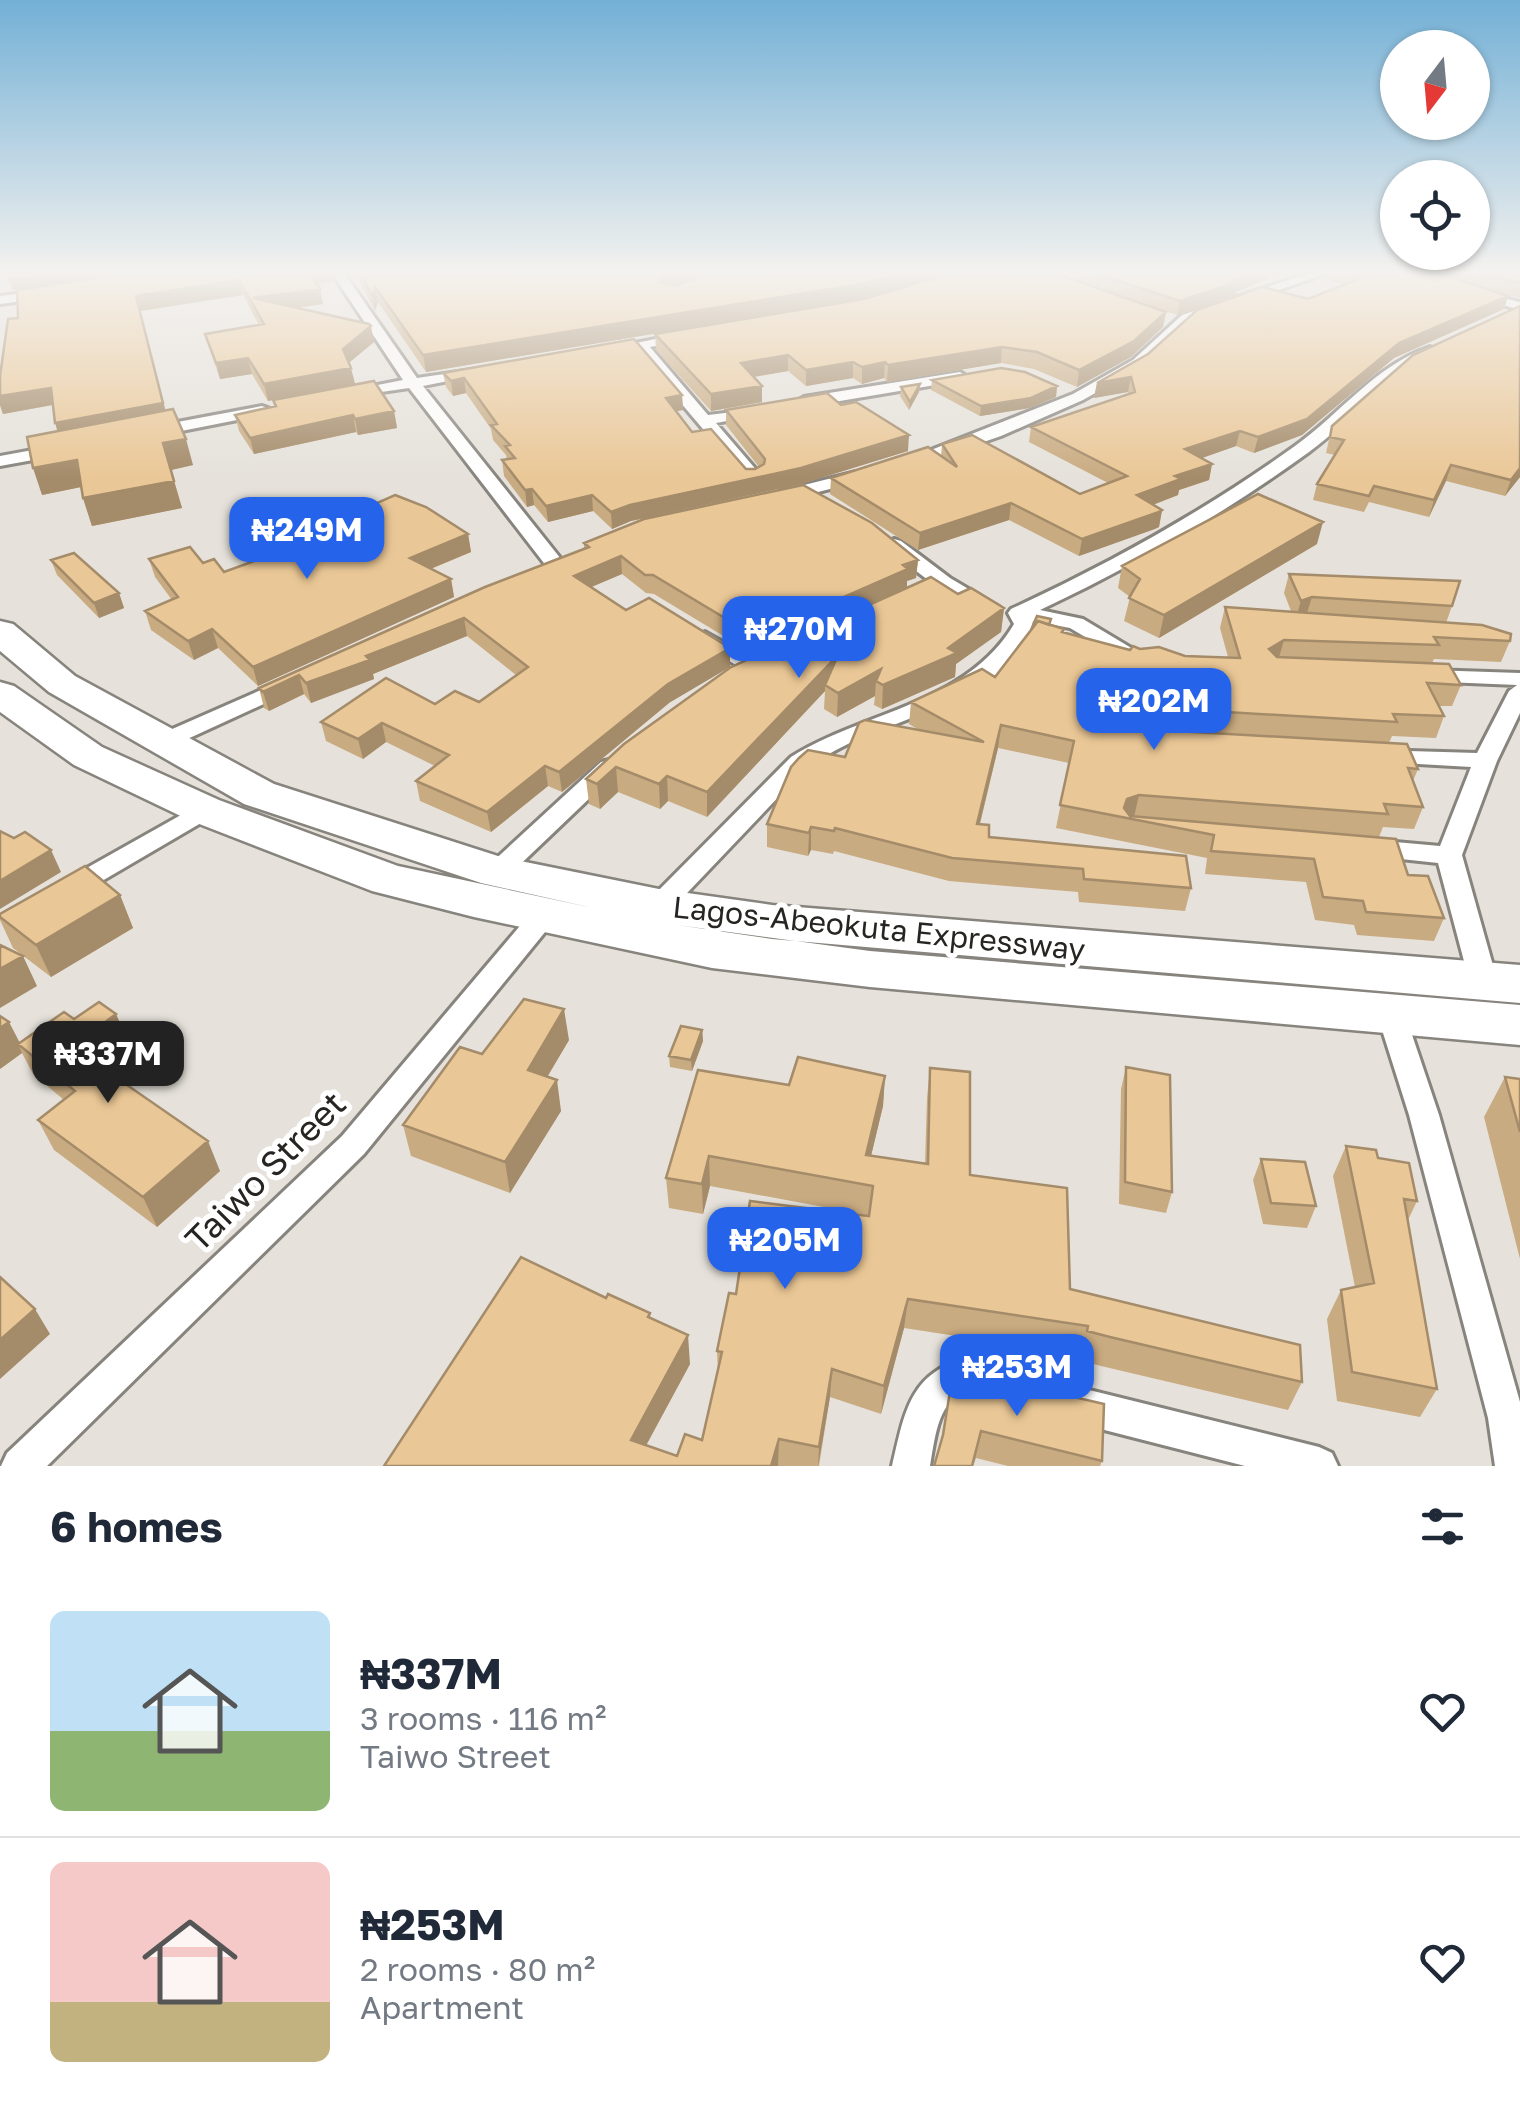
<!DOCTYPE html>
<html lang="en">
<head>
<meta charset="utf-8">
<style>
  body { margin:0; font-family:"Golos Text",sans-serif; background:#f2f2f3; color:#1f2937; height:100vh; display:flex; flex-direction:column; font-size:38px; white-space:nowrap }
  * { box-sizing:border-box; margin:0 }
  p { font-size:32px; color:#747a83 }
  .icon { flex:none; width:55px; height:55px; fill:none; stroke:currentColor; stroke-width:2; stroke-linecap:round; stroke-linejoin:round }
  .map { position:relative; height:1466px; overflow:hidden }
  .sheet { display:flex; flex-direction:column; background:#fff; flex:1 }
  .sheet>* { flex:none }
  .needle { width:65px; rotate:196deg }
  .buttons { position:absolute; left:1380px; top:30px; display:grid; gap:20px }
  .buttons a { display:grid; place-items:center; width:110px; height:110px; border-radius:50%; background:#fff; box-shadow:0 2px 8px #0004; font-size:50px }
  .price { position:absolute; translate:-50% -85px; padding:0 22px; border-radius:20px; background:#2563eb; color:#fff; font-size:32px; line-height:65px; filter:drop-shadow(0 2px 5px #0008) }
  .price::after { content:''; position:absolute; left:50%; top:60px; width:30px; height:22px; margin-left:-15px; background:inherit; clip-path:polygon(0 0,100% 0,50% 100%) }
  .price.current { background:#222; color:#fff }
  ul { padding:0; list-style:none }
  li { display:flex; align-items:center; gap:30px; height:250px; padding:0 50px }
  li+li { border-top:2px solid #e0e1e3 }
  li span { display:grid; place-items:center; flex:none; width:280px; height:200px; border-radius:15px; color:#555 }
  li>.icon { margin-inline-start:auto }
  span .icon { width:120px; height:120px; fill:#fffc; stroke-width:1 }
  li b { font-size:42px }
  h2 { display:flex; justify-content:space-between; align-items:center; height:120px; padding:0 50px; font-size:42px }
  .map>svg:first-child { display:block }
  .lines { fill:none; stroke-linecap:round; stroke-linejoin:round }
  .minor-casing { stroke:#87837d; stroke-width:6 }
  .trunk-casing { stroke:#87837d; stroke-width:5 }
  .minor { fill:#fff; fill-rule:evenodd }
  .trunk { fill:#fff; fill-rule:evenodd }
  .wall { fill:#c9ab81; fill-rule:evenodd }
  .shaded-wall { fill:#a48b69 }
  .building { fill:#eac796; stroke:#a48b69; stroke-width:2.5 }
  .labels { text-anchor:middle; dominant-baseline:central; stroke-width:10; stroke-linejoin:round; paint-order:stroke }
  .street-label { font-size:30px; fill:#272522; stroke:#fff }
  .near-street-label { font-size:35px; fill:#272522; stroke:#fff }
</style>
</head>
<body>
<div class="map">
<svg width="1520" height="1466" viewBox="0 0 1520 1466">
  <rect width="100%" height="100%" fill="#e6e2db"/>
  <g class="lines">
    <g class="minor-casing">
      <path id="minor" d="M332,273H344L417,378L478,369V375L423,386L561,559V567H547L409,388L347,397V391L403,380Z
        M1309,273H1327L1192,321L1143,366L1083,400L1001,436L917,465H905L903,461L1073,394L1133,360L1182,315Z
        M47,290L52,291V297L0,304V296Z
        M1475,291L1520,302V310L1475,297Z
        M685,333L692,337L690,340L650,347L708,415L759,409V415L716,423L759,473V481H747L636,350L608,354L601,350Z
        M1430,347L1437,351L1435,354C1386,379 1352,420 1309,452C1225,513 1134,566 1040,610L1083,619L1148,658L1152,662L1148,666H1134L1070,628L1033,621C1025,687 912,715 861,738C842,746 825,756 807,767L668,913H650L646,906L650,899L791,757C865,711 967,704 1014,624L1008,613L1011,609C1111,563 1206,510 1295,446C1340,414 1377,364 1430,347Z
        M960,372L968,377L965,380L804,407L796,402L804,397Z
        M262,406L268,408V414L151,437L143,432L151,427Z
        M60,445L68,450L66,454L0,466V456Z
        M856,472L862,473V481L786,500L777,495L780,491Z
        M894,539L901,541L950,578L999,607L989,613L982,611L936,586L887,549L885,545Z
        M705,632L760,663L764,667L760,671H746L698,642L695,638Z
        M1429,670L1520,673V713L1497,761L1462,855L1497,980L1493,987L1483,990L1473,987L1469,980L1438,863L1373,856L1364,854L1361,848L1364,842L1373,840L1440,846L1471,767L1383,762L1372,755L1375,750L1477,753L1509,691L1517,685L1421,681L1418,676Z
        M286,679L297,685L294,690L170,747L162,749L151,742L154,737Z
        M609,760L617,762L621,767L617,772L506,878H488L484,872L488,866L601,762Z
        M204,802L213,804L216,810L213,816L78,895H60L56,889L60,883Z
        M545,905L554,907L558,914L554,921L364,1154L47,1466H1L7,1453L342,1136L536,907Z
        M1391,1003L1401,1006L1405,1014L1439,1115L1520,1402V1466H1495L1488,1418L1409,1115L1377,1014L1381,1006Z
        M964,1359L996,1366L1001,1379L996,1392C983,1397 976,1393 964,1395C937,1399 934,1446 930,1466H892C904,1417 908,1374 964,1359Z
        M1077,1387L1319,1447L1332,1453L1338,1466H1245L1077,1423L1064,1418L1059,1405L1064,1392Z"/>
    </g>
    <g class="trunk-casing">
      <path id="trunk" d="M0,621L13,624L75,676L274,784L501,857L659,889L772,905L1520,965V1003L772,939L677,925L870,951L1520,1005V1045L870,987L712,968L474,917L372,891L189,820L74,765L0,712V682L14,686L102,747L219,800L398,866L593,908L481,883L244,804L49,692L0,651Z"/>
    </g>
    <use href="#minor" class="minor"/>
    <use href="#trunk" class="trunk"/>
  </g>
  <path class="wall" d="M347,273H701L674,286H676L704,273H1054L1079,281L1080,273H1282L1236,292V295L1177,315L1123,297L1166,312L1163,327L1131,357L1077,387L1034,369L1001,363L887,382L884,378L862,384L853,378L806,386L788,371L754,377L762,386V402L711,411L656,350L655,334L864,299L930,279L860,299L426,372L378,302L375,311L357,277L352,278Z
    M1325,273H1520V298L1466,282L1508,296L1504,309L1394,358L1302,435L1254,453L1236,446L1202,458L1212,464L1209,480L1179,490L1178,495L1153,505L1162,510L1159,527L1079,556L1009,520L918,550L830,494L831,478L941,456L942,444L1080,494L1108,483L1029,442L1031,427L1129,394L1128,392L1094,398L1097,383L1344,285L1324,278Z
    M9,280L333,281L316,284L320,289L323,304L297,308L374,342L349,363L355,384L394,411L397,428L358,435L356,432L254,454L239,431L235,415L274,406L273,400L268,401L252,374L220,379L205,334L259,325L243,295L140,311L165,411L193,465L171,470L182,508L92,526L83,498L81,487L42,495L57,431L53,405L3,414L0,405V376L18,318L17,290H13Z
    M443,373L682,395L683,410L676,411L692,432L746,469H755L759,467L726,425V410L841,405L908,451L801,484L631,521L612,529L593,511L548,522L534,505L527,507L504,476L502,460L507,459L506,455L493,440L491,429L466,393L453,396L446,387Z
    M932,380L1057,386L1056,397L1030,408L980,416L931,390Z
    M920,384L919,392L909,410L900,396L901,387Z
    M1332,426L1520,477L1505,496L1446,481L1429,517L1369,502L1364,512L1313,500L1317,484L1335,455L1326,453Z
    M314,531L468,534L471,552L431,569L451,579L454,597L258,686L218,648L194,660L151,630L145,611L172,600L155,577L149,559L203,563L224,572L316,538Z
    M584,543L918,560L916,578L907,581V587L755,655L654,594L646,593L622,574L591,587L669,703L562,792L548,786L491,832L420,801L416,781L435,766L386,742L363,759L326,741L321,722L435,704L479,702L516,675L467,636L373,674L374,679L311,703L304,694L269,711L264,708L259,688L584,548Z
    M1317,544L1159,638L1124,621L1130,597L1118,588L1122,566Z
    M51,560L119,593L124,608L99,618L57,575Z
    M1289,574L1452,606L1446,623L1510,641L1501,662L1434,659L1432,663L1461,685L1452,706H1439L1444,716L1436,738L1392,736L1389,743L1418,769L1413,781L1423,807L1414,829L1383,827L1379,837L1408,875L1444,918L1434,941L1357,935L1354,925L1315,920L1306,882L1205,874L1207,858L1056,828L1069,763L998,748L980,824L989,837L1191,888L1185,911L1079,902L1078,892L949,881L834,851L833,854L811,850L808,856L767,847V824L845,757L919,730L909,724L911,702L995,677L1050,625L1064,629L1063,633L1130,650L1140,649L1185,656L1228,657L1220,628L1225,607L1291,611L1284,593ZM1104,706L1149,714L1153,730L1101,726Z
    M958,594L1004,608L1001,632L956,664L955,677L882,709L874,705L875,696L837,717L824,709L825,691L707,817L668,801L660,809L618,792L600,809L589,804L586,779Z
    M120,895L133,928L51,977L13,948L0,920V914Z
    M116,1014L129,1044L125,1047L133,1064L116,1078L220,1171L157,1227L54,1150L38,1120L64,1100L33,1074L22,1053L0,1069L19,1043L74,1019Z
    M702,1030L703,1041L692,1071L670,1067L669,1056Z
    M569,1040L547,1077L561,1111L510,1193L411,1156L403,1125L482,1054Z
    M1126,1067L1172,1192L1166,1213L1119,1204L1121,1089Z
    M930,1068L970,1175L1070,1289L1302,1382L1288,1410L1101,1366L1079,1360L1080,1355L904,1328L881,1414L830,1397L819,1466H384L606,1298L650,1313L651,1318L690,1364L646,1445L677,1456L702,1440L718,1373L717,1351L736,1294L867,1215L710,1186L703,1214L669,1208L666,1178L789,1085L885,1076L883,1106L871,1156L925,1164L927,1098Z
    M1505,1077L1520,1079V1259L1484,1117Z
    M1346,1146L1378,1158L1417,1201L1408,1220L1437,1389L1420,1417L1337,1401L1327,1319L1341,1290L1355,1287L1333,1176Z
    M1261,1159L1316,1206L1307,1228L1263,1224L1253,1180Z
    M951,1385L1102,1461L1100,1466H1008L976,1458L973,1466H934L943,1436Z"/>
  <path class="shaded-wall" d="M63,273H143L13,290L9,280Z
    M308,273H331L333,281L310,284Z
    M669,273H701L661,292L659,282L661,277Z
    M902,273H953L860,299L426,372L423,355Z
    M1252,273H1282L1236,292V295L1177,315L1180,301Z
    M239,280L243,295L140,311L168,420L61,441L55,423L136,296Z
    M375,287L378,302L375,311L373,296Z
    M320,289L323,304L258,313L253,298Z
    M1508,296L1504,309L1394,358L1302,435L1254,453L1258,437L1399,343Z
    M1166,312L1163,327L1131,357L1077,387L1079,370Z
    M371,326L374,342L346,365L343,349Z
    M1002,347L1001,363L887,382L888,365Z
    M788,355V371L741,379V363Z
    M248,358L252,374L220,379L216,363Z
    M853,362V378L806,386V370Z
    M885,362L884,378L862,384V367Z
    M351,368L355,384L268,401L264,384Z
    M1131,377L1128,392L1094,398L1097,383Z
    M464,378L466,393L453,396L451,381Z
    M920,384L919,392L909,410L910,402Z
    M762,386V402L711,411V394Z
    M1057,386L1056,397L1030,408L980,416L981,406Z
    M51,388L57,404L3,414L0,405V396Z
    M682,395L683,410L667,413L666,398Z
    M394,411L397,428L358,435L355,419Z
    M353,415L356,432L254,454L250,438Z
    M1240,431L1236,446L1182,465L1185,449Z
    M909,435L908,451L801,484L631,521L612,529L611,512L630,505Z
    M186,439L193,465L171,470L163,443Z
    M77,460L86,486L42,495L33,468Z
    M1212,464L1209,480L1179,490L1178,495L1134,512L1137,495L1175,476Z
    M1451,465L1446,481L1429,517L1434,500Z
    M1520,468V477L1505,496L1511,480Z
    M174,481L182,508L92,526L83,498Z
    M532,489L534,505L527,507L525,490Z
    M592,495L593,511L548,522L546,506Z
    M1011,503L1009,520L918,550L920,533Z
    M1162,510L1159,527L1155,529L1079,556L1082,539Z
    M1323,522L1317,544L1159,638L1164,615Z
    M468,534L471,552L413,576L410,558Z
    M621,556L622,574L575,594L574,576Z
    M918,560L916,578L907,581V587L755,655V636Z
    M451,579L454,597L258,686L253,667Z
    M119,593L124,608L99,618L94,603Z
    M1312,597L1306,616L1295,621L1301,601Z
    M1004,608L1001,632L956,664L955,677L882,709L883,685L948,648Z
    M464,618L467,636L373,674L374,679L311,703L306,683L366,656Z
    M212,629L218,648L194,660L188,641Z
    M1284,640L1278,661L1269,649Z
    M730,648V667L669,703L562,792L559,772L668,684Z
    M838,655L825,685V691L707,817V792Z
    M881,669L876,681L875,696L837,717L838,693Z
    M299,675L304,694L269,711L263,692Z
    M1176,709L1171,731L1165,730L1163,723L1159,739L1156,741L1162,719Z
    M382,723L386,742L363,759L358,739Z
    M1001,725L998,748L974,847L977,824Z
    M545,766L548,786L491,832L487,812Z
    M616,767L618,792L600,809L597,784Z
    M667,776L668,801L660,809L659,784Z
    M1139,795L1134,817H1122L1127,799Z
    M811,827V850L808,856L809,833Z
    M51,850L61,872L0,909V881Z
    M120,895L133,928L51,977L36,945Z
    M23,956L37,986L0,1008V969Z
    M564,1009L569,1040L533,1101L528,1070Z
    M116,1014L129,1044L125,1047L133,1064L102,1088L88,1058L104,1023Z
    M9,1022L22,1047L18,1044L22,1053L0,1069V1028Z
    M702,1030L703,1041L692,1071L691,1060Z
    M885,1076L883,1106L864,1185L866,1155Z
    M557,1080L561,1111L510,1193L505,1162Z
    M208,1141L220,1171L157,1227L143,1197Z
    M709,1156L710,1186L703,1214L702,1184Z
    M908,1299L904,1328L881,1414L884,1386Z
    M35,1309L50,1334L0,1379V1340Z
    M688,1335L690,1364L635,1466L631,1440Z
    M832,1369L830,1397L818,1466L819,1447Z
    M779,1439L778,1466H771Z"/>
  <path class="building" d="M12,273H63L9,280Z
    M128,273H309L320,289L253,298L369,324L371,326L343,349L351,368L264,384L248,358L216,363L205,334L264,324L239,280L136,296L163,403L55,423L51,388L0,396V376L8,319L18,318L17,290Z
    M360,273H669L661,277L659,282L676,286L704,273H902L861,284L423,355L375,287L373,296Z
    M951,273H1054L1166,312L1134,341L1079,370L1037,352L1002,347L888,365L885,362L862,367L853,362L806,370L788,355L741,363L762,386L711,394L655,334L864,299Z
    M1094,273H1252L1234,280L1239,281L1180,301Z
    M1352,273H1438L1508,296L1399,343L1307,419L1258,437L1240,431L1185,449L1212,464L1175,476L1181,479L1137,495L1162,510L1159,512L1082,539L1011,503L920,533L831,478L928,447L957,467L942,444L972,435L1080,494L1127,476L1031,427L1135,392L1131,377L1097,383L1148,354L1197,310L1263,287L1308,299L1364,277Z
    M1485,273H1520V283Z
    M1520,306V468L1511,480L1451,465L1434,500L1374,486L1369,496L1317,484L1344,440L1330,437L1332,426L1413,355Z
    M634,339L682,395L666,398L692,432L711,429L746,469H755L764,464L765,459L726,410L827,393L841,405L856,402L909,435L801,468L630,505L611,512L592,495L546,506L532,489L525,490L502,460L515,458L505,446L510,445L491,425L497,424L464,378L451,381L443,373Z
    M1001,368L1025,372L1057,386L1031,398L981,406L932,380Z
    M374,381L394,411L355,419L353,415L250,438L235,415L276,406L273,400Z
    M920,384L910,402L901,387Z
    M173,409L186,439L163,443L174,481L83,498L77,460L33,468L27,437Z
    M803,485L872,523L918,560L903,565L908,569L755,636L653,575H645L621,556L574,576L626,610L649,598L730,648L668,684L559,772L545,766L487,812L416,781L449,755L382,723L358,739L321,722L386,678L435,704L455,691L479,702L528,667L464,618L366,656L370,660L306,683L299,675L263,692L259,688L485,587L589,547L584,543L644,519Z
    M1258,494L1323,522L1164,615L1129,598L1140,579L1122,566Z
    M395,495L426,507L468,534L410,558L451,579L253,667L212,629L188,641L145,611L178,597L149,559L190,547L203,563L214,559L224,572L323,536L314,531Z
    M74,553L119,593L94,603L51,560Z
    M1289,574L1460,581L1452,606L1312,597L1301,601Z
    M931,577L958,594L971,588L1004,608L948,648L957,653L883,685L876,681L881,669L838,693L825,685L838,655L707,792L667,776L659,784L616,767L597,784L586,779L624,744L731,667Z
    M1225,607L1482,625L1511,634L1510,641L1434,637L1439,645L1284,640L1269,649L1277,657L1449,664L1461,685L1427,683L1444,716L1393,714L1397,722L1176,709L1162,719L1154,692L1108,684L1101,726L1165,730L1163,723L1176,731L1407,744L1418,769L1408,768L1423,807L1384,804L1388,814L1139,795L1127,799L1124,808L1130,816L1396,839L1408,875L1428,876L1444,918L1366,912L1363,901L1323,897L1314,859L1211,851L1214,835L1060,805L1074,741L1001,725L977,824L989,825V837L1186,856L1191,888L1084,879L1083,869L952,858L835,828L834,831L811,827L809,833L767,824L791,767L799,758L808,750L845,757L859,723L865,720L984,742L911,702L982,669L995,677L1038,621L1064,629L1062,632L1130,650L1133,646L1140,649L1159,647L1185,656L1240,658Z
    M1037,616L1051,619L1049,625L1038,621L1031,630Z
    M0,831L14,838L25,832L51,850L0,881Z
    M85,866L120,895L36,945L0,917V914Z
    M0,945L23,956L0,969Z
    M524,999L564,1009L528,1070L557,1080L505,1162L403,1125L460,1047L482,1054Z
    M99,1002L116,1014L104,1023L120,1035L88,1058L208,1141L143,1197L38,1120L75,1091L18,1044L64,1012L74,1019Z
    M0,1016L9,1022L0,1028Z
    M681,1026L702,1030L691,1060L669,1056Z
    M798,1057L885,1076L866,1155L928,1164L930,1068L970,1072V1175L1067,1188L1070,1289L1300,1345L1302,1382L1110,1337L1087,1331L1088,1326L908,1299L884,1386L832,1369L819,1447L779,1439L771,1466H384L521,1257L606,1298L608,1294L650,1313L648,1317L688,1335L631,1440L677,1456L685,1434L702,1440L722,1352L717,1351L729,1293L736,1294L750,1201L869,1216L873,1186L709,1156L702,1184L666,1178L698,1070L789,1085Z
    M1126,1067L1170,1075L1172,1192L1125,1182Z
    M1505,1077L1520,1079V1132Z
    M1346,1146L1376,1150L1378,1158L1409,1163L1417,1201L1404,1199L1437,1389L1352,1372L1341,1290L1374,1283Z
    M1261,1159L1305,1162L1316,1206L1271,1203Z
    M0,1277L35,1309L0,1340Z
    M971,1373L1104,1404L1102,1461L981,1431L972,1466H934L943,1435L951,1385L958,1376Z"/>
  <linearGradient id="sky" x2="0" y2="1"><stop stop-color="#73b0d6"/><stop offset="0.57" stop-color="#f4f2ef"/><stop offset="1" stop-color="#f4f2ef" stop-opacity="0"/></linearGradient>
  <rect width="1520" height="478" fill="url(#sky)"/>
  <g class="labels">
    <g class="street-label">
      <text transform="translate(879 928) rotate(6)">Lagos-Abeokuta Expressway</text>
    </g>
    <g class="near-street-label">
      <text transform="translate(265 1171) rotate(-45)">Taiwo Street</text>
    </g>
  </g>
</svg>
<div class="buttons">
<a><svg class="needle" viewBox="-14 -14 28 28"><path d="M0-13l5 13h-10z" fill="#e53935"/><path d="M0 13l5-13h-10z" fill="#747a83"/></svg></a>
<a><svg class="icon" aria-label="locate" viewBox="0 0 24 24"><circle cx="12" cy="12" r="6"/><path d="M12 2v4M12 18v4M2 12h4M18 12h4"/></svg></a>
</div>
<b class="price" style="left:307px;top:582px">₦249M</b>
<b class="price" style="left:799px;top:681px">₦270M</b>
<b class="price" style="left:1154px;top:753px">₦202M</b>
<b class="price current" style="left:108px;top:1106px">₦337M</b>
<b class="price" style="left:785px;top:1292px">₦205M</b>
<b class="price" style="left:1017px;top:1419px">₦253M</b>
</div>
<section class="sheet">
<h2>6 homes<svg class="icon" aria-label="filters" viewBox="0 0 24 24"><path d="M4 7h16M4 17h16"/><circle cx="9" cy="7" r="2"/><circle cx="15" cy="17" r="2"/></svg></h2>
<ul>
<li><span style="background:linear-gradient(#bfe0f5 60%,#8fb573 0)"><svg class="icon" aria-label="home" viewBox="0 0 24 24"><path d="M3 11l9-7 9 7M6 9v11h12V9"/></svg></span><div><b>₦337M</b><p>3 rooms · 116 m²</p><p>Taiwo Street</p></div><svg class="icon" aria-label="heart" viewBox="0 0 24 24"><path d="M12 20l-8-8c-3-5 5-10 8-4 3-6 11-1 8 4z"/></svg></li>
<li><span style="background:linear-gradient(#f6c9c9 70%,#c2b280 0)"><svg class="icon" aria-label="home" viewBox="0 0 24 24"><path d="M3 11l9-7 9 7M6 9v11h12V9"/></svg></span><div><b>₦253M</b><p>2 rooms · 80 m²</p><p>Apartment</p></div><svg class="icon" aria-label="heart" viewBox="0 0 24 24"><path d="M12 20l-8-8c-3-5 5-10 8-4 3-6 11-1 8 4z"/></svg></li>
</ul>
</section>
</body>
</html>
